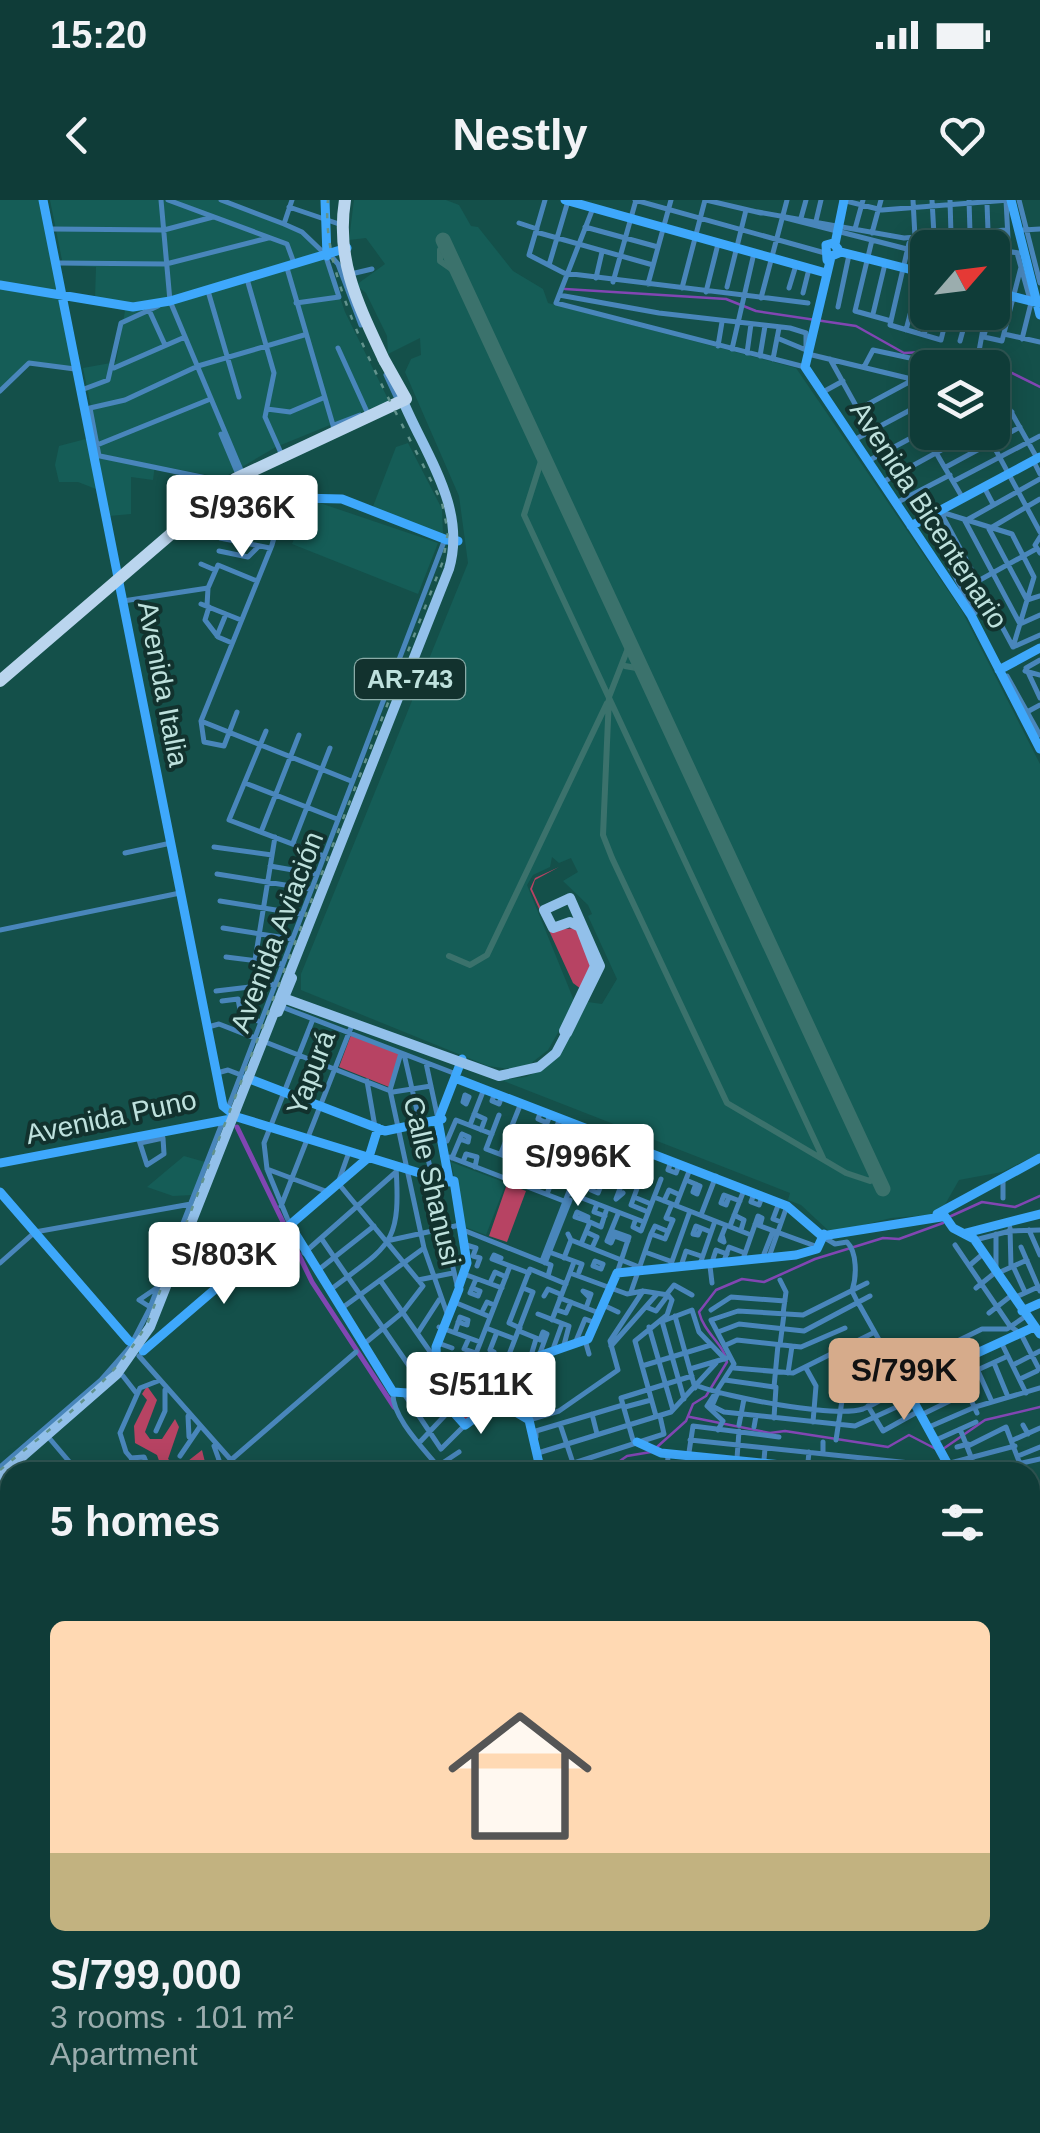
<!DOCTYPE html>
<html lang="en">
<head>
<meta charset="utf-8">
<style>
  body { margin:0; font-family:Helvetica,sans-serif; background:#1d4743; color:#f1f3f6; height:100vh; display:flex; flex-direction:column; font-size:38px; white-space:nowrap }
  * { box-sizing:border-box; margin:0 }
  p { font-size:32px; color:#9badae }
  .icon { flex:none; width:55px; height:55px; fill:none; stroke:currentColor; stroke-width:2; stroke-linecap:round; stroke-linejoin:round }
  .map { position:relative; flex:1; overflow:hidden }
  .details { position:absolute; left:0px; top:1262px; width:1040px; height:672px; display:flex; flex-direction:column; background:#0f3c38; border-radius:30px 30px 0 0; box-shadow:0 5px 25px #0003,0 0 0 2px #2f5653 }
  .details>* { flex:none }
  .needle { width:65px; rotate:62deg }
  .controls { position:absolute; left:910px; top:30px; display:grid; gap:20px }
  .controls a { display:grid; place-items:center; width:100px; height:100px; border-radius:15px; background:#0f3c38; box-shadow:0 5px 25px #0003,0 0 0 2px #2f5653; font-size:50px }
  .price { position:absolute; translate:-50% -85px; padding:0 22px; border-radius:10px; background:#fff; color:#222; font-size:32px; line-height:65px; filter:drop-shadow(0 2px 5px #0008) }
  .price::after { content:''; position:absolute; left:50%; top:60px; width:30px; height:22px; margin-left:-15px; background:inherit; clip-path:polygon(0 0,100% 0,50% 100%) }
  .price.on { background:#d6ab8b; color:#111 }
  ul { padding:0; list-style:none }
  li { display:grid; align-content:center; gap:20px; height:530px; padding:0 50px }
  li+li { border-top:2px solid #2f5653 }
  li span { display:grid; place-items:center; height:310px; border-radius:15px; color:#555 }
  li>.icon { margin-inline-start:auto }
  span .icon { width:180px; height:180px; fill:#fffc; stroke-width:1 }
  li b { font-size:42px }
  h2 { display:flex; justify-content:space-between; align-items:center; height:120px; padding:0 50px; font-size:42px }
  .status { display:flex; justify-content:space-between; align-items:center; height:70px; padding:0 50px; background:#0f3c38; direction:ltr }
  .status svg { height:28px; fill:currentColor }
  header { display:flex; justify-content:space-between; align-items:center; height:130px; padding:0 50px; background:#0f3c38; font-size:45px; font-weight:700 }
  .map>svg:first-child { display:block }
  .built { fill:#155d57 }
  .green { fill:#b74363 }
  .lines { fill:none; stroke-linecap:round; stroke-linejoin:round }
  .stream { stroke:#8146b3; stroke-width:2.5 }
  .canal { stroke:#8146b3; stroke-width:5 }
  .river { stroke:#8146b3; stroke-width:6 }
  .taxiway { stroke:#3b726c; stroke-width:6 }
  .runway { stroke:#3b726c; stroke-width:15 }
  .street { stroke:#4986bb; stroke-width:5 }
  .secondary { stroke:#3ea8fc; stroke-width:9 }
  .primary { stroke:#92c0ea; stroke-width:10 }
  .highway { stroke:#bad5ee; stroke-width:12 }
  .rail { stroke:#62938d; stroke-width:2.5; stroke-dasharray:5 10; stroke-linecap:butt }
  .labels { text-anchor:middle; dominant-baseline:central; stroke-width:8; stroke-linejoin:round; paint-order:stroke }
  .shield { fill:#12322e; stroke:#8aaca8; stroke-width:2.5 }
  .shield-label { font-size:25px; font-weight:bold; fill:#bee1dd }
  .street-label { font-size:28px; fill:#bee1dd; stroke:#12322e }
</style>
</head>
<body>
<div class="status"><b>15:20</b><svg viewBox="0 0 49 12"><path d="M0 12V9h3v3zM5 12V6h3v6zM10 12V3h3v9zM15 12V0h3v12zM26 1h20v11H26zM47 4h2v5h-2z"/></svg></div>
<header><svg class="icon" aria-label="back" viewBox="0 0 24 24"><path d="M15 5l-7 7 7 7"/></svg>Nestly<svg class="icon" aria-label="heart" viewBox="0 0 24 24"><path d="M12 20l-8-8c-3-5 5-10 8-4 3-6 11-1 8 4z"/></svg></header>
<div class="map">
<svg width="1040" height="1933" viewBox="0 0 1040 1933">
  <rect width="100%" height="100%" fill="#14504a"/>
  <path class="built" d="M0,0H40L74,170L28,165L0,194Z
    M50,0H218L301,33L327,59L345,112L389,201L276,247L223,278L155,265L153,280L131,277V314L109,316L96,289L78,282H59L55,265L59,246L97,236L83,168L116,162L126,105L95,98L96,67L63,65Z
    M354,0H446L459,5L471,26L478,27L513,71L543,89L548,103L796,168L962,411L1040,564V953L1002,972L959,980L943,1008L929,1015L891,1018L831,1033L801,1005L788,1000L790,993L501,880L526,877L543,869L563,848L588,802L602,804L617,779L588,716L592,714L588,705L563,681L578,672L571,658L559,663L552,657L550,667L533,675L527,685L575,803L548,850L530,864L510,869L488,866L301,790V774L468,363L459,296L405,172L411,159L421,155L420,138L388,154L387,136L366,93L356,85L385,64L366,38L349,40Z
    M408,243L442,309L443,335L372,309L396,247Z
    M317,302L438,343L418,394L292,344L308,305Z
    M184,956L205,962L192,995L173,996L147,987Z
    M451,962L506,983L486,1035L465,1027Z"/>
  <path class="green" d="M559,667L535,680L532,689L551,730L577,728L592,764L581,789L573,783L530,689L535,678Z
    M351,835L400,854L389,887L339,867Z
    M507,984L526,991L507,1042L489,1036Z
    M442,1166L474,1177L492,1200L465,1221L441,1191Z
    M147,1186L157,1200L145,1232L150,1239H162L175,1219L179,1227L168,1259L179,1268L202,1250L205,1262L193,1272H163L157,1255L135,1243L134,1226L147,1200L142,1194Z
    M1040,1869V1933H957L963,1925H1030V1880Z"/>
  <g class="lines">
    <path class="stream" d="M565,89L726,99L756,111L856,126L904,153L981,149L998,166L1040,187
      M949,1017L982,1002L1015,1007L1040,996
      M690,1217L770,1233L785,1231L888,1247L909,1235L936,1249
      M657,1247L686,1221L693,1204L706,1196L727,1162C724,1144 704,1133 699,1112L716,1090L742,1079L764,1082L815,1059L883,1038L899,1039L943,1023
      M943,1249L985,1220L1040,1207
      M604,1272L627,1256L651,1252
      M1030,1314L1040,1325
      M0,1630L10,1628"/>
    <path class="canal" d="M237,927L312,1082L394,1207"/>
    <path class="river" d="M1030,1802L1040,1794"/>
    <path class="taxiway" d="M455,65L452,50H440V61L460,75
      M543,255L524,315L823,958
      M630,443L609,497L603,635L612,658L727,903L846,973L870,981L875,972
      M625,466L642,469
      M449,756L470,765L487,755L607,503"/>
    <path class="runway" d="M443,40L883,989"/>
    <path class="street" d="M161,0L170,101L241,270
      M168,0L287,44L294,63
      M221,0L284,24
      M292,0L284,24L302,32L325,54
      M545,0L529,55L564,73L808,103
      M635,0L825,53
      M706,0L761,13
      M842,0L882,10L1009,0
      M913,0L915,37
      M932,0L934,35
      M950,0L951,34
      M969,0L970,32
      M1019,0L1040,83
      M987,3L988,31
      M289,7L339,24
      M593,8L556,103L805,167
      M758,12L904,38L1006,30
      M782,17L907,49
      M801,18L806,0
      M816,21L821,0
      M519,23L537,29
      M585,27L658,47
      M52,29L164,30L213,17
      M855,29L863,0
      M1023,30L1040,29
      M536,32L653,65
      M872,33L881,0
      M872,40L855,111L891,121
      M934,48L909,43L890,125L941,140L948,112
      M945,48L946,43L1019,53
      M1017,53L1031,103L1022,139
      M330,55L338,64L361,125
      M59,63L166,64L268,38
      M549,65L568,1
      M287,68L335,232
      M351,74L372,69
      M596,78L602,52
      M247,79L274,173L265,217L281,253
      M613,82L636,0
      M648,84L671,0
      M727,87L746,10
      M682,88L705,0
      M789,88L796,65
      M992,89L1005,33
      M208,91L239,197
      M706,92L718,44
      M803,93L809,69
      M559,95L659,113L790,128L806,133V150L777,138
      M761,98L787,0
      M296,103L339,97L326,57
      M992,103L1008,38L1006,0
      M838,107L849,55
      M149,110L165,145
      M873,114L885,64
      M906,130L921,73
      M1004,134L1040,142
      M924,135L930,112
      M984,136L990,112
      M984,137L1002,141L1021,67
      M960,141L968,112
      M718,146L722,122
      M338,148L368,214
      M732,149L754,53
      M747,153L751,124
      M808,154L928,183
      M760,156L765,126
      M773,159L779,128
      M830,159L870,231
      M921,162C908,219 935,249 962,297
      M864,167L873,150L956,168
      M114,168L185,137
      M976,168L986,112
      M386,175L398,201
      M992,178L1037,258
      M84,189L108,180L121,123L158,106
      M0,191L29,163L75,169
      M823,192L843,181
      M992,204L1005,197
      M267,209L290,212L323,198
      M859,209L911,181
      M992,223L1012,212
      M334,225L360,215
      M986,232L1040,332
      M221,234L237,272
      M854,240L916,207
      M97,245L208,200
      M100,256L226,282
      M93,257L99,256L90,208L125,200L198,166L304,135
      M1033,260L1040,274
      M868,261L926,230
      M946,267L1020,227
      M1040,279L965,321L1020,424L1040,415
      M954,281L1040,236
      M883,282L974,232
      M984,287L993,304
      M1040,299L989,329L1027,400L1040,396
      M896,303L950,275
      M941,312L1012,334L1034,377L1013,447
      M941,313L1013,447
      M924,319L975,413
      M1040,337L1035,345L1040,353
      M220,338L270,348
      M219,351L248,357L259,346
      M201,364L215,370
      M960,391L1036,349
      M123,401L208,388
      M201,404L241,420
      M207,406L208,388L218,365L257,381
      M209,407L205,420L218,437L232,443
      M217,436L226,414
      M1013,447L1040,435
      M1026,468L1040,498
      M1026,468L1040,460
      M1025,471L1040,475
      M1007,476L1040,535
      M237,512L224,546L204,542L201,521L272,345L286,294
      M1027,512L1040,505
      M201,521L351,581
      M266,531L229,620L324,656
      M245,583L337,619
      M261,632L299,535
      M293,643L330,548
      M214,647L272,655
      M125,653L171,643
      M270,666L316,674
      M217,674L310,689
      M220,701L301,714
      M223,728L292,739
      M0,730L180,693
      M226,757L282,764
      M255,760L275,637
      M216,791L274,784
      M222,801L238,799L241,815L261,822
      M282,807L456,874
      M208,827L219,824L393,892L431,886
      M401,853L390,890L424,1048L448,1116
      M404,854L457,1085
      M426,863L438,919
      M217,873L228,870L241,875
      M367,881L375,927
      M495,893L492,901L499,904L502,896
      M465,895L469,897L466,904L463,902Z
      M227,911L445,339
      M541,911L538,919L547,923L550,915
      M474,914L485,919L481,930
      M499,915L486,949L518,961
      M470,925L484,889
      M556,930L566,934L563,941L568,943L571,935L566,934
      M138,937L147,965L164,954L163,938L140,943
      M460,939L468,942L469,937L462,934
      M447,941L456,920L492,934
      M624,943L621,952L629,955L632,947
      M595,945L592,953L596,954L599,947
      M524,947L621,984
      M506,948L521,954
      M535,951L539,939L550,944
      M349,952L338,983L423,1086L403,1112L364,1144
      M501,953L521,903
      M546,955L560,918
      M450,957L569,1003
      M452,958L462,934
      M529,961L544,967L543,971L527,965Z
      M463,962L466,954L477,957L475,967
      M563,962L566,954L585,961L582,969
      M671,962L668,970L676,973L679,965
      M571,965L585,928
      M604,965L615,969L611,980
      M267,969L328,992
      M626,973L628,966L633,968L630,975
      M600,976L613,941
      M510,980L531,928
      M686,980L700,986L697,994L693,992L696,984
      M593,985L591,990L598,993L600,988L593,985L596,975
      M569,993L644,1022
      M623,993L616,999L626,973L643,981
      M547,994L560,961
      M754,994L751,1002L759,1005L762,997
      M634,997L651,1004
      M654,997L751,1035
      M729,997L726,1005L721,1003L724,995L740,1001
      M1003,998V981
      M664,1001L669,990L680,995
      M779,1003L773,1019L781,1022
      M597,1004L594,1012L605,1016
      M676,1005L690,969
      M281,1006L352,825
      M648,1012L631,1005L650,953
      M618,1014L607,1041L611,1043L614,1036L628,1041
      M701,1015L716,976
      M734,1015L744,1020L741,1030
      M587,1021L588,1017L577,1012L575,1017L590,1022
      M635,1021L633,1027L641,1031L661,979
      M755,1024L818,1047
      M290,1025L267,969L264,943L313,819
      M730,1026L744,990
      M701,1028L698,1035L693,1034L696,1026L711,1032
      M1010,1028L1011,1067
      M463,1030L551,1065L548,1076
      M1029,1030L1040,1055
      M612,1031L629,1037L617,1073
      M586,1032L597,1037L592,1048
      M568,1034L571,1040L639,1067
      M651,1034L655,1026L667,1031
      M996,1034V1066
      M722,1035L724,1042L720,1040L726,1025
      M321,1038L427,1192
      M825,1038L835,1044L847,1042C857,1052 857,1076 852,1091L859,1105
      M391,1040L460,1025
      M975,1040L1010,1031L1040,1030
      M463,1044L476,1048L473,1056L480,1058L477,1066
      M581,1044L590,1022L601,1027L607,1008
      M955,1045L1010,1126L1021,1134L1039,1169
      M1021,1047L1040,1091
      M549,1052L582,1064L579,1072
      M645,1052L670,1061
      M304,1053L396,972
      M764,1054L773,1031
      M769,1057L787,1006
      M501,1058L494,1055L492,1059L529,1073
      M564,1058L571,1040
      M725,1058L729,1047L745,1053
      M713,1059L716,1050L727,1054
      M743,1059L758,1016L762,1018L760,1025
      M542,1061L578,968
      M595,1061L603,1064L601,1069L593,1066Z
      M0,1063L35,1032L191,1004
      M545,1063L570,1000
      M682,1063L686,1051L701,1056
      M700,1064L715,1021
      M970,1065L984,1053
      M710,1066L712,1083
      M1013,1066L1025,1092
      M670,1067L690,1011
      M317,1071L374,1026
      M570,1073L627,1094L643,1091L668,1095L672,1100L667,1115L635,1141L656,1216
      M998,1073L1027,1060
      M464,1074L502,1088
      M380,1080L431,1153
      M418,1080L453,1073
      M780,1080L786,1092L783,1114
      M490,1083L495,1072L506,1077
      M472,1088L480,1091L478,1096L470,1093L476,1079
      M976,1088L997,1071
      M330,1090C390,1044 401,1046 396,967
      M631,1092L651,1034L665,1039L673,1020L666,1018L672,1004
      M666,1095L674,1085L692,1095
      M544,1096L548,1089L560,1094
      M1016,1097L1038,1087
      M560,1098L599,1113
      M454,1102L488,1116
      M603,1105L618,1112
      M150,1107L139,1100L158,1087
      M646,1107L656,1111L668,1095
      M342,1108L424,1048
      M586,1108L591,1094L583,1091L589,1097
      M483,1110L487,1102L494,1105
      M557,1110L566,1113L571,1102
      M711,1110L731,1097L785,1101
      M989,1113L1012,1095
      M538,1114L569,1126L564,1145
      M675,1116L695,1188
      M552,1120L574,1062
      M662,1121L684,1199
      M663,1121L692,1110L699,1132L725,1159
      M439,1127L480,1142
      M649,1127L673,1210
      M486,1128L515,1139
      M520,1128L509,1123L530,1069L566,1084
      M419,1131L439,1100
      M519,1131L541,1140
      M455,1132L460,1117L468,1120L467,1125L458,1122
      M718,1132L739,1124L804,1131L870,1096
      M469,1138L464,1149L476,1153
      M585,1140L589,1154
      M576,1141L585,1119L593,1122
      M1001,1142L1026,1193
      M438,1143L452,1148
      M726,1145L737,1140L801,1147L845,1128
      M780,1145L784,1114
      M611,1146L657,1094
      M947,1147L977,1213
      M553,1149L562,1124
      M494,1152L490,1150L497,1132
      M540,1153L547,1134L543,1132L540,1140
      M833,1154L843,1171
      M139,1156L231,1260L356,1152
      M530,1159L536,1139
      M472,1163L492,1172
      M994,1163L1008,1197
      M505,1165L533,1092L523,1088
      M1013,1165L1040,1151
      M642,1166L711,1145
      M734,1168L793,1173L873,1133
      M806,1168L816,1186L813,1222
      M690,1169L727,1158
      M845,1170L851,1181
      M896,1171L982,1129H1007L1026,1116
      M978,1171L992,1202
      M788,1173L792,1146
      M468,1174L510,1066
      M123,1176L137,1194
      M1020,1179L1037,1171
      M725,1180L774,1187L778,1145
      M698,1186C726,1197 835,1218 863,1209C877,1204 891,1193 905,1186L860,1106
      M393,1192C391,1215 421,1246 436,1264
      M718,1192L712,1206L724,1212L855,1226L1008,1156
      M405,1195L441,1249L465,1225
      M868,1206L883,1231L919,1211
      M625,1207L651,1200
      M592,1214L597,1234
      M921,1215L968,1192
      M188,1216L189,1237
      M774,1218L776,1187
      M529,1220L559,1211L618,1170L610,1141L643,1091
      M560,1224L576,1272
      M739,1225L744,1199
      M1023,1225L1028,1234
      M754,1227L756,1216
      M929,1227L975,1207L1040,1188
      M960,1229L977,1272
      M718,1230L723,1221L707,1206L734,1164L711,1120L738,1111L803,1115L867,1083
      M156,1231L165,1211V1190
      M536,1237V1231L623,1205
      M50,1239L78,1272
      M633,1240L621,1198L692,1176
      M690,1240L939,1266L1015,1246
      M836,1240L843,1194
      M936,1240L976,1222
      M1013,1240L1040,1228
      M419,1243L450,1210
      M968,1246L1006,1227L1023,1272
      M957,1247L968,1244
      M538,1253L671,1212L716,1163
      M823,1254V1242
      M180,1256L199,1228
      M1018,1256L1040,1247
      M131,1258L144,1257L150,1272
      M0,1267L101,1180L130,1147L149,1110L223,921
      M143,1272L126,1252L120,1233L140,1188L158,1181
      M211,1272L219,1260L214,1246
      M429,1272L459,1252
      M546,1272L664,1234L660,1216
      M667,1272L668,1256
      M686,1272L693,1226L779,1237
      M736,1272L739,1231
      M763,1272L765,1248
      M807,1272L809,1252
      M877,1272L878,1260
      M982,1272L1040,1259
      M1,1282L10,1295
      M1030,1294L1040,1292
      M10,1302V1308
      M1030,1306L1040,1307
      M1032,1350L1038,1331
      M1030,1357L1040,1358
      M1030,1382L1040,1410
      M3,1426L10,1419
      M0,1436L10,1447
      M1030,1446L1040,1443
      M1030,1459L1040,1455
      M1030,1478L1040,1474
      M1030,1496L1040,1492
      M1030,1518L1040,1514
      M1030,1542L1040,1538
      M0,1578L5,1584L0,1588
      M0,1604L8,1613
      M0,1624L10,1609
      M1030,1634L1040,1629
      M0,1659L10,1647
      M1030,1676L1040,1672
      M1030,1685L1040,1681
      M1030,1723L1040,1717
      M0,1791L1,1790
      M0,1878L2,1879
      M0,1906L10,1913
      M30,1925V1933
      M49,1925L48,1931L55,1933
      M59,1925L61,1933
      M79,1925H83
      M339,1925L344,1933L360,1926
      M455,1925L458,1929L467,1925
      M563,1925L568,1933
      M0,1928L9,1924L10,1933
      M0,1932L1,1933
      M90,1933L98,1925
      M120,1933L132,1925
      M153,1933L156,1930
      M315,1933L325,1925
      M505,1933L514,1925
      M620,1933L634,1925"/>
    <path class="secondary" d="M43,0L223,906L233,914
      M325,0L327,56
      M565,0L826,73
      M1011,0L1040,115
      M835,44L844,0
      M829,57L841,52L928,74
      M831,57L805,167L971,415L1040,549
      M827,60L826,45L833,43L838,49
      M0,85L133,107L170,101L347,48
      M992,91L1038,103
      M235,279L299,298L342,299L447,340L458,341
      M911,326L1040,257
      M999,470L1040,448
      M247,878L385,931L442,919
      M455,878L787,1006L822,1036L941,1017
      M237,917L449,982
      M0,963L231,919
      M449,980L438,921L462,859
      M449,980L454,981L467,1063L459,1086
      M0,992L129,1141L139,1146
      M937,1014L1040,958
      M944,1015L953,1028L974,1039L1040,1134
      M290,1025L393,1192L438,1195
      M966,1033L1040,1014
      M1022,1111L1040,1103
      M143,1151L369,957L378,928
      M435,1158L489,1175L491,1182
      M487,1174L588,1139L617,1073L796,1055L817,1049L824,1034
      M484,1184L499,1202L529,1220L541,1272
      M438,1195L436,1147L459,1089
      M438,1195L465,1225L498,1201
      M637,1242L661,1253L852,1272
      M952,1272L905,1186L1034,1127
      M1030,1371L1040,1373
      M1030,1552L1040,1578
      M1030,1591L1040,1587
      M1030,1615L1040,1611
      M0,1865L10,1861
      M379,1925L385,1933
      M95,1933L109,1925
      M432,1933L437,1925"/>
    <path class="primary" d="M286,799L499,876L539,867L556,853L566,834
      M278,812L292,778
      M564,831L595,766L580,727L570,722L553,728L544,710L570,698L600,766L567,833
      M0,1276L117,1174L150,1127L449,369C467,308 425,254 403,201"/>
    <path class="highway" d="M345,0C335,62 360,108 385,162
      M0,481L235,279L406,199L383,158"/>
    <path class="rail" d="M0,1270C53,1226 114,1183 148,1122L443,361L448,332L442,303C404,222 318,87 328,0"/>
  </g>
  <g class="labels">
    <rect class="shield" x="355" y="459" width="110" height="40" rx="8"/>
    <g class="shield-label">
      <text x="410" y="479">AR-743</text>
    </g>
    <g class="street-label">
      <text transform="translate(929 315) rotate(57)">Avenida Bicentenario</text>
      <text transform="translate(163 484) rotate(79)">Avenida Italia</text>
      <text transform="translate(277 732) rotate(-69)">Avenida Aviación</text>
      <text transform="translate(311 873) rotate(-69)">Yapurá</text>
      <text transform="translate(111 917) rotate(-12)">Avenida Puno</text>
      <text transform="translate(432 981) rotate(77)">Calle Shanusi</text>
    </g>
  </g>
</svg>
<div class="controls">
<a><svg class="needle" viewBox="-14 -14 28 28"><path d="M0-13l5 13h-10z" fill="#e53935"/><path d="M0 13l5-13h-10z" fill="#9badae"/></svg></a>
<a><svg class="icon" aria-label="layers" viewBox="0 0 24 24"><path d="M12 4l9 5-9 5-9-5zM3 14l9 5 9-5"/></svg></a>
</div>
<b class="price" style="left:242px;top:360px">S/936K</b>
<b class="price" style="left:578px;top:1009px">S/996K</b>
<b class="price" style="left:224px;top:1107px">S/803K</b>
<b class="price on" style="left:904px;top:1223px">S/799K</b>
<b class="price" style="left:481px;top:1237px">S/511K</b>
<section class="details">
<h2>5 homes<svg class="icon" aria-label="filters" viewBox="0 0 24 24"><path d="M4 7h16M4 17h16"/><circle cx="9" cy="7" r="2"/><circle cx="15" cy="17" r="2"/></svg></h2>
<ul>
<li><span style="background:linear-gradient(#ffd9b3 75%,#c2b280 0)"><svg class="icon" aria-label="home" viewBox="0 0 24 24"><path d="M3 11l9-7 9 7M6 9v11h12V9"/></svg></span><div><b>S/799,000</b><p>3 rooms · 101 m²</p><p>Apartment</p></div></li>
</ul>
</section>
</div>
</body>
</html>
